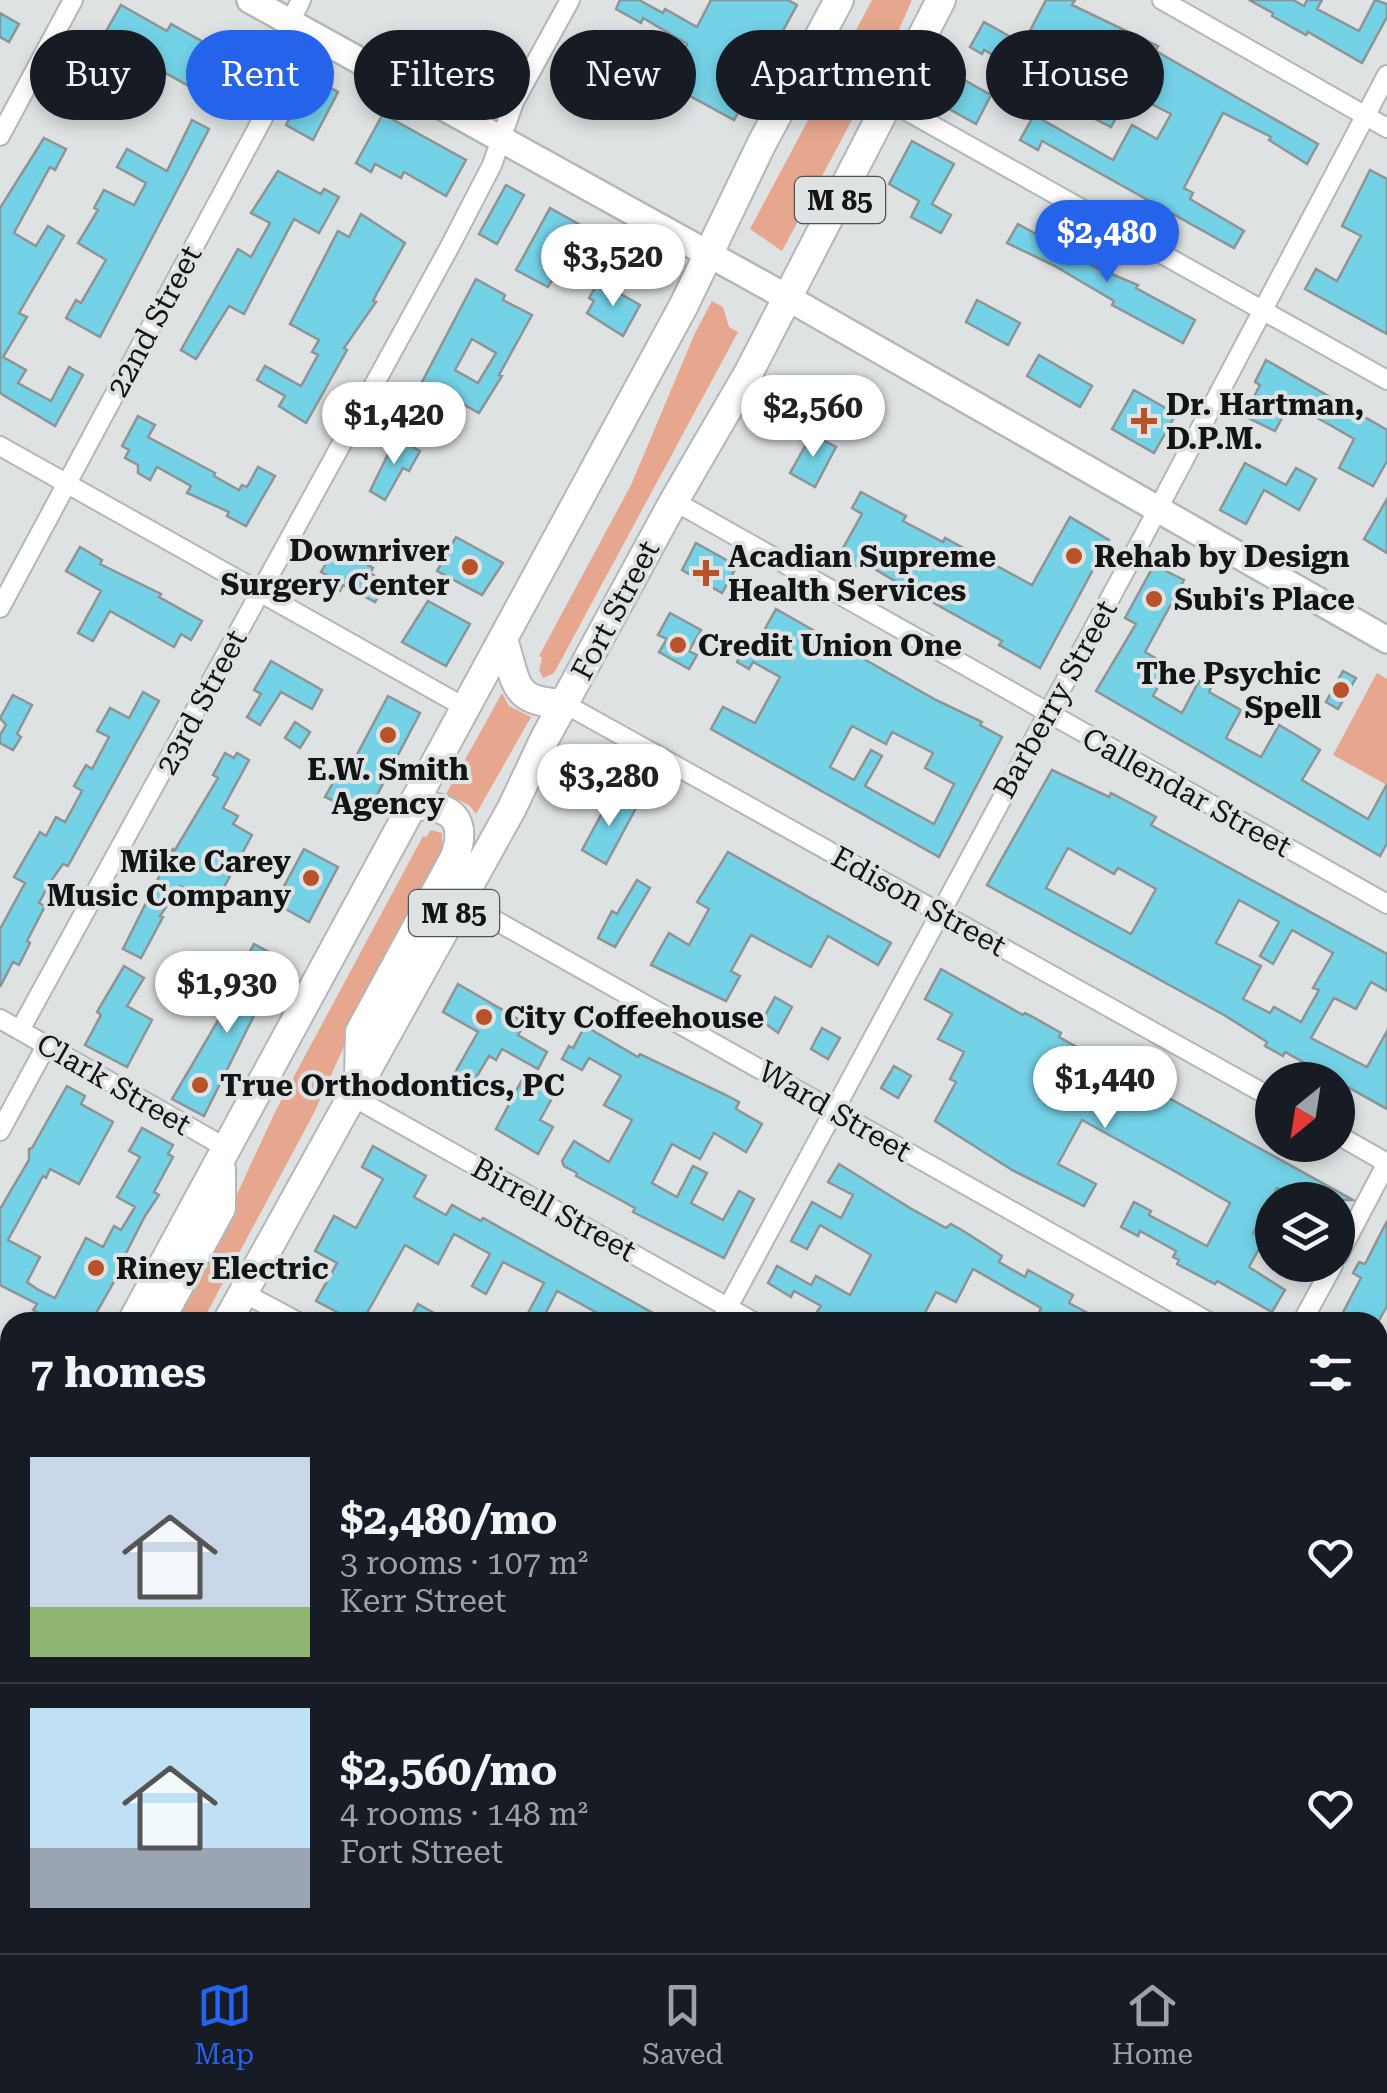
<!DOCTYPE html>
<html lang="en">
<head>
<meta charset="utf-8">
<style>
  body { margin:0; font-family:"Roboto Serif",serif; background:#242831; color:#f1f3f6; height:100vh; display:flex; flex-direction:column; font-size:38px; white-space:nowrap }
  * { box-sizing:border-box; margin:0 }
  p { font-size:32px; color:#9ea1a6 }
  .icon { flex:none; width:55px; height:55px; fill:none; stroke:currentColor; stroke-width:2; stroke-linecap:round; stroke-linejoin:round }
  .map { position:relative; flex:1; overflow:hidden }
  .side { position:absolute; left:0px; top:1312px; width:1388px; height:642px; display:flex; flex-direction:column; background:#171b24; border-radius:30px 30px 0 0; box-shadow:0 5px 15px #0003 }
  .side>* { flex:none }
  .guide { position:absolute; left:30px; top:30px; width:1328px; height:90px; display:flex; gap:20px }
  .needle { width:65px; rotate:210deg }
  .fabs { position:absolute; left:1255px; top:1062px; display:grid; gap:20px }
  .fabs a { display:grid; place-items:center; width:100px; height:100px; border-radius:50%; background:#171b24; box-shadow:0 5px 15px #0003; font-size:50px }
  .price { position:absolute; translate:-50% -85px; padding:0 22px; border-radius:35px; background:#fff; color:#222; font-size:32px; line-height:65px; filter:drop-shadow(0 2px 5px #0008) }
  .price::after { content:''; position:absolute; left:50%; top:60px; width:30px; height:22px; margin-left:-15px; background:inherit; clip-path:polygon(0 0,100% 0,50% 100%) }
  .price.active { background:#2563eb; color:#fff }
  ul { padding:0; list-style:none }
  li { display:flex; align-items:center; gap:30px; height:250px; padding:0 30px }
  li+li { border-top:2px solid #363941 }
  li span { display:grid; place-items:center; flex:none; width:280px; height:200px; border-radius:0px; color:#555 }
  li>.icon { margin-inline-start:auto }
  span .icon { width:120px; height:120px; fill:#fffc; stroke-width:1 }
  li b { font-size:42px }
  h2 { display:flex; justify-content:space-between; align-items:center; height:120px; padding:0 30px; font-size:42px }
  .chip { padding:0 35px; border-radius:45px; background:#171b24; box-shadow:0 5px 15px #0003; font-size:35px; line-height:90px }
  .chip.active { background:#2563eb; color:#fff }
  .tab-bar { display:flex; justify-content:space-around; align-items:center; height:140px; border-top:2px solid #363941; background:#171b24; font-size:28px; color:#9ea1a6 }
  .tab-bar a { display:grid; justify-items:center; gap:5px }
  .tab-bar .active { color:#2563eb }
  .map>svg:first-child { display:block }
  .green { fill:#e7a78f }
  .building { fill:#74d2e7; stroke:#909394; stroke-width:2.5; fill-rule:evenodd }
  .lines { fill:none; stroke-linecap:round; stroke-linejoin:round }
  .street-casing { stroke:#b3b7b7; stroke-width:22 }
  .secondary-casing { stroke:#b3b7b7; stroke-width:30 }
  .primary-casing { stroke:#b3b7b7; stroke-width:32 }
  .street { stroke:#fff; stroke-width:18 }
  .secondary { stroke:#fff; stroke-width:25 }
  .primary { stroke:#fff; stroke-width:28 }
  .poi-dot { fill:#b85228; stroke:#dee2e3; stroke-width:4 }
  .labels { text-anchor:middle; dominant-baseline:central; stroke-width:8; stroke-linejoin:round; paint-order:stroke }
  .shield { fill:#dee2e3; stroke:#505253; stroke-width:2.5 }
  .shield-label { font-size:28px; font-weight:bold; fill:#131515 }
  .street-label { font-size:30px; fill:#131515; stroke:#dee2e3 }
  .poi-label { font-size:30px; font-weight:bold; fill:#131515; stroke:#dee2e3; text-anchor:start }
</style>
</head>
<body>
<div class="map">
<svg width="1387" height="1953" viewBox="0 0 1387 1953">
  <rect width="100%" height="100%" fill="#dee2e3"/>
  <path class="green" d="M872,0H912L893,43L782,251L750,229Z
    M712,301L723,307L729,327L738,332L554,673L543,678L539,670L542,658L539,656L631,485L695,333Z
    M1377,673L1387,679V785L1333,755Z
    M502,693L509,706L531,717L476,814L469,805L446,794Z
    M431,830L442,833V855L350,1033L314,1113L202,1322H168L232,1205L276,1110L423,836L426,837Z"/>
  <path class="building" d="M620,0H639L663,13L665,9L697,27L711,0H788L797,5L734,120L666,83L687,44L643,18L641,23L616,9Z
    M1046,0H1075L1072,5L1158,46L1156,51L1318,144L1307,164L1269,140L1271,137L1223,113L1184,188L1193,193L1190,199L1244,231L1234,248L1042,141L1038,150L1020,140L1034,115L1113,160L1132,125L1157,139L1171,114L1129,93L1111,127L1052,97L1067,70L1044,57L1033,77L984,50L982,54L970,47L984,22L1023,44Z
    M1249,0H1293L1304,6L1307,0H1322L1317,9L1359,31L1375,0L1387,4V17L1362,63L1308,32L1306,35L1272,16L1273,13Z
    M121,5L167,31L171,24L225,54L203,94L112,43L115,38L105,33Z
    M0,13L19,24L9,42L0,37Z
    M85,55L104,66L80,114L60,103Z
    M950,72L991,95L976,124L935,101Z
    M311,77L338,92L313,140L286,125Z
    M383,114L466,160L446,196L404,172L401,178L375,164L371,172L356,163Z
    M192,120L209,129L100,337L66,318L76,300L81,303L106,260L78,243L98,210L94,208L104,190L134,205L146,183L117,167L127,149L167,171Z
    M44,138L66,149L55,170L50,167L14,233L36,246L48,226L64,236L19,313L27,317L3,357L26,370L18,383L51,401L69,367L83,375L55,426L0,393V208Z
    M912,141L954,164L932,204L951,215L941,233L911,217L919,201L889,184Z
    M1370,170L1387,179V334L1305,289L1316,269L1337,281L1361,236L1342,226Z
    M278,171L321,194L324,189L339,197L319,233L294,219L244,314L229,306L196,359L181,350L238,249L251,257L270,223L251,213Z
    M506,185L524,195L497,244L479,234Z
    M550,208L582,226L548,287L516,270Z
    M361,214L405,243L377,293L373,301L376,302L344,348L347,350L306,423L279,406L285,396L257,380L265,366L301,386L318,355L312,352L319,340L290,324L338,231L349,237Z
    M1018,224L1097,268L1138,285L1136,288L1195,320L1183,343L1112,305L1114,301L1053,265L1007,243Z
    M476,279L505,295L503,300L532,315L499,375L502,376L479,413L445,394L438,407L434,405L430,414L411,403ZM472,339L496,353L478,383L455,370Z
    M605,285L640,305L623,336L587,313L594,301L589,298L596,286L603,290Z
    M977,300L1020,323L1008,345L966,322Z
    M1039,355L1092,386L1080,407L1027,376Z
    M1266,360L1387,430V461L1373,486L1339,468L1354,439L1330,425L1290,403L1275,431L1244,416L1260,385L1255,382Z
    M1134,390L1176,414L1154,453L1112,429Z
    M138,416L155,425L148,437L215,473L214,476L239,490L242,485L247,487L258,467L275,476L246,526L227,516L229,512L187,493L191,486L157,467L150,480L138,473V465L125,458L129,450L122,446Z
    M812,434L836,447L815,487L790,473Z
    M396,438L420,451L409,471L403,468L385,500L370,491Z
    M1245,463L1286,485L1296,468L1316,479L1299,510L1264,490L1246,524L1220,510Z
    M861,492L906,516L903,521L943,542L945,538L1032,585L1070,517L1109,540L1040,668L999,645L1002,641L948,611L913,591L910,595L898,588L900,584L859,560L856,566L838,557L862,514L852,508Z
    M1387,499V553L1364,539Z
    M456,537L503,563L482,595L437,571Z
    M696,543L737,566L722,593L682,570Z
    M80,547L102,560L100,564L161,594L159,597L202,621L191,640L181,634L174,647L110,611L93,641L78,633L101,591L66,571Z
    M345,552L373,568L370,573L386,582L375,602L343,585L340,591L325,582L328,576L321,572L332,553L341,558Z
    M1154,565L1184,580L1145,652L1169,666L1153,696L1182,713L1199,681L1211,687L1209,692L1241,710L1226,738L1261,757L1279,725L1296,735L1320,750L1302,780L1368,819L1387,784V843L1380,856L1096,691L1136,624L1125,618Z
    M428,601L470,624L446,666L402,642Z
    M776,609L936,700L982,722L980,725L1002,737L939,857L711,729L723,707L755,723L780,677L753,662L749,669L737,662L748,641L756,645ZM852,726L886,744L892,732L933,753L925,768L954,784L934,824L865,786L882,756L871,750L854,780L830,767Z
    M670,613L701,630L689,651L697,655L689,669L659,652L667,639L658,635Z
    M271,661L322,690L312,709L281,692L260,725L247,717L261,694L254,690Z
    M1343,671L1356,678L1338,709L1326,702Z
    M143,692L159,701L68,866L63,864L51,881L39,903L45,906L27,941L30,943L19,965L13,962L0,987V929L25,883L14,877L40,832L46,836L56,817L65,822L82,791L74,786L86,765L92,769L109,737L97,731L110,708L129,718Z
    M13,695L32,705L17,734L21,737L13,750L0,743V735L6,725L0,718Z
    M388,696L420,713L366,816L325,797L338,774L333,772L342,756L353,762Z
    M295,722L310,732L300,748L285,738Z
    M225,753L234,758L237,753L249,760L223,808L238,816L233,824L252,835L215,904L180,886L160,916L163,917L141,958L123,949L173,849L175,850L218,778L213,775Z
    M1052,770L1109,797L1111,793L1156,817L1151,825L1387,954V991L1371,982L1356,1009L1334,998L1311,1038L1367,1067L1387,1031V1109L1285,1052L1283,1056L1265,1046L1267,1042L1224,1015L987,885ZM1068,848L1114,874L1118,868L1156,889L1131,934L1046,888ZM1239,900L1279,922L1260,956L1273,964L1292,930L1333,953L1313,988L1319,990L1301,1022L1274,1007L1270,1013L1243,999L1261,966L1216,943Z
    M612,795L636,808L606,864L582,850Z
    M304,849L338,867L309,922L275,903Z
    M728,852L891,943L878,965L828,936L811,967L751,935L731,971L740,976L726,1001L651,965L669,933L689,945L709,909L697,902Z
    M637,880L650,888L615,947L598,938L612,911L617,914Z
    M254,944L282,959L204,1116L172,1099L223,1012L229,1016L254,970L243,964Z
    M124,966L144,978L127,1006L152,1020L127,1067L85,1045L101,1015L97,1012Z
    M941,969L1023,1015L1025,1013L1033,1017L1061,1033L1059,1037L1353,1200H1299L1277,1188L1253,1233L1264,1240L1249,1267L1285,1290L1272,1312L1217,1281L1215,1284L1177,1264L1179,1260L1173,1257L1176,1251L1140,1231L1138,1236L1121,1227L1134,1202L1151,1211L1149,1215L1207,1246L1230,1203L1176,1172L1082,1120L1058,1164L1096,1184L1084,1206L1012,1170L935,1121L956,1082L950,1079L964,1052L938,1039L952,1014L925,999Z
    M458,984L525,1023L518,1035L547,1052L538,1069L502,1049L496,1060L489,1056L471,1086L453,1076L478,1032L443,1012Z
    M775,997L792,1007L778,1033L762,1021Z
    M585,1026L638,1057L640,1054L726,1095L739,1102L736,1109L762,1124L746,1152L714,1133L700,1159L672,1144L652,1183L677,1197L693,1166L707,1173L691,1203L723,1220L739,1191L754,1199L724,1258L633,1212L635,1208L576,1176L577,1173L564,1166L562,1161L574,1141L609,1162L632,1120L604,1105L621,1076L589,1058L582,1070L562,1059L569,1046L573,1048Z
    M822,1028L840,1038L828,1059L811,1049Z
    M894,1066L911,1076L898,1098L881,1088Z
    M524,1076L555,1093L540,1120L553,1127L538,1154L496,1129Z
    M67,1086L85,1096L81,1104L113,1122L79,1184L50,1169L46,1178L43,1176L8,1240L40,1257L27,1282L37,1289L55,1298L86,1238L103,1247L114,1226L121,1230L135,1207L117,1197L140,1157L129,1151L142,1128L173,1145L168,1154L173,1157L154,1192L159,1195L145,1216L124,1257L127,1259L91,1322H56L33,1310L37,1304L0,1285V1209L29,1160V1149L32,1148Z
    M373,1146L426,1176L414,1197L446,1215L452,1205L481,1221L483,1218L669,1322H614L557,1291L541,1322L527,1315L544,1283L503,1262L486,1294L472,1286L490,1254L454,1234L438,1264L405,1245L362,1322H356L316,1301L337,1263L315,1251L334,1216L356,1228L383,1179L362,1167Z
    M839,1164L910,1208L946,1228L951,1224L965,1232L1002,1256L999,1262L1025,1277L1028,1270L1073,1295L1069,1303L1105,1322H1048L1037,1317L1041,1308L973,1269L956,1302L936,1292L920,1322H837L817,1312L821,1306L794,1291L791,1297L768,1283L777,1266L811,1285L816,1276L850,1295L871,1255L820,1225L807,1249L791,1241L812,1202L841,1218L853,1195L828,1182Z
    M1387,1221V1306L1378,1322H1338L1361,1278L1353,1273L1359,1262L1365,1264Z
    M418,1304L450,1322H408Z"/>
  <g class="lines">
    <g class="street-casing">
      <path id="street" d="M1162,0L1387,128
        M290,22L301,0
        M889,101L1387,380
        M0,136L73,0
        M0,446L466,708
        M674,501L1387,904
        M0,608L308,34
        M565,704L1272,1098
        M461,901L1209,1322
        M0,1019L228,1149
        M20,1030L449,248L492,165L514,102L570,0
        M353,1097L754,1322
        M0,1131L46,1046
        M1338,1135L1387,1163
        M1338,1256L1387,1163
        M244,1293L298,1322
        M720,1322L1142,539L1387,75
        M1302,1322L1333,1265
        M1378,1417L1387,1422
        M0,1498L10,1503
        M1378,1672L1387,1677
        M0,1930L10,1935
        M1378,1932L1387,1938
        M28,1945L43,1953
        M486,1945L500,1953
        M942,1945L956,1953
        M378,1953L383,1945"/>
    </g>
    <g class="secondary-casing">
      <path id="secondary" d="M250,0L788,298L1387,640"/>
    </g>
    <g class="primary-casing">
      <path id="primary" d="M503,639C518,686 511,701 565,704
        M359,1080L360,1032L455,857C468,818 451,806 414,805
        M132,1322L684,305L762,143L839,0
        M159,1322L221,1208V1169
        M227,1322L512,808L545,738L674,501L749,372L941,0
        M0,1564L10,1545
        M0,1589L10,1590
        M0,1694L10,1676
        M0,1745L10,1726"/>
    </g>
    <use href="#street" class="street"/>
    <use href="#secondary" class="secondary"/>
    <use href="#primary" class="primary"/>
  </g>
  <g class="poi-dot">
    <path d="M1139 406h10v10h10v10h-10v10h-10v-10h-10v-10h10z"/>
    <circle cx="1074" cy="556" r="10"/>
    <circle cx="470" cy="567" r="10"/>
    <path d="M701 558h10v10h10v10h-10v10h-10v-10h-10v-10h10z"/>
    <circle cx="1154" cy="599" r="10"/>
    <circle cx="678" cy="645" r="10"/>
    <circle cx="1341" cy="690" r="10"/>
    <circle cx="388" cy="735" r="10"/>
    <circle cx="311" cy="878" r="10"/>
    <circle cx="484" cy="1017" r="10"/>
    <circle cx="200" cy="1085" r="10"/>
    <circle cx="96" cy="1268" r="10"/>
  </g>
  <g class="labels">
    <g class="shield">
      <rect x="795" y="177" width="90" height="46" rx="8"/>
      <rect x="409" y="890" width="90" height="46" rx="8"/>
    </g>
    <g class="shield-label">
      <text x="840" y="200">M 85</text>
      <text x="454" y="913">M 85</text>
    </g>
    <g class="street-label">
      <text transform="translate(154 321) rotate(-62)">22nd Street</text>
      <text transform="translate(615 610) rotate(-62)">Fort Street</text>
      <text transform="translate(1055 699) rotate(-61)">Barberry Street</text>
      <text transform="translate(201 702) rotate(-62)">23rd Street</text>
      <text transform="translate(1187 792) rotate(29)">Callendar Street</text>
      <text transform="translate(919 901) rotate(29)">Edison Street</text>
      <text transform="translate(114 1084) rotate(30)">Clark Street</text>
      <text transform="translate(835 1111) rotate(30)">Ward Street</text>
      <text transform="translate(554 1209) rotate(29)">Birrell Street</text>
    </g>
    <g class="poi-label">
      <text x="1166" y="404">Dr. Hartman,<tspan x="1166" dy="34">D.P.M.</tspan></text>
      <text x="450" y="550" text-anchor="end">Downriver<tspan x="450" dy="34">Surgery Center</tspan></text>
      <text x="728" y="556">Acadian Supreme<tspan x="728" dy="34">Health Services</tspan></text>
      <text x="1094" y="556">Rehab by Design</text>
      <text x="1174" y="599">Subi's Place</text>
      <text x="698" y="645">Credit Union One</text>
      <text x="1321" y="673" text-anchor="end">The Psychic<tspan x="1321" dy="34">Spell</tspan></text>
      <text x="388" y="769" text-anchor="middle">E.W. Smith<tspan x="388" dy="34">Agency</tspan></text>
      <text x="291" y="861" text-anchor="end">Mike Carey<tspan x="291" dy="34">Music Company</tspan></text>
      <text x="504" y="1017">City Coffeehouse</text>
      <text x="220" y="1085">True Orthodontics, PC</text>
      <text x="116" y="1268">Riney Electric</text>
    </g>
  </g>
</svg>
<div class="fabs">
<a><svg class="needle" viewBox="-14 -14 28 28"><path d="M0-13l5 13h-10z" fill="#e53935"/><path d="M0 13l5-13h-10z" fill="#9ea1a6"/></svg></a>
<a><svg class="icon" aria-label="layers" viewBox="0 0 24 24"><path d="M12 4l9 5-9 5-9-5zM3 14l9 5 9-5"/></svg></a>
</div>
<b class="price active" style="left:1107px;top:285px">$2,480</b>
<b class="price" style="left:613px;top:309px">$3,520</b>
<b class="price" style="left:813px;top:460px">$2,560</b>
<b class="price" style="left:394px;top:467px">$1,420</b>
<b class="price" style="left:609px;top:829px">$3,280</b>
<b class="price" style="left:227px;top:1036px">$1,930</b>
<b class="price" style="left:1105px;top:1131px">$1,440</b>
<div class="guide">
<a class="chip">Buy</a>
<a class="chip active">Rent</a>
<a class="chip">Filters</a>
<a class="chip">New</a>
<a class="chip">Apartment</a>
<a class="chip">House</a>
</div>
<section class="side">
<h2>7 homes<svg class="icon" aria-label="filters" viewBox="0 0 24 24"><path d="M4 7h16M4 17h16"/><circle cx="9" cy="7" r="2"/><circle cx="15" cy="17" r="2"/></svg></h2>
<ul>
<li><span style="background:linear-gradient(#c9d6e8 75%,#8fb573 0)"><svg class="icon" aria-label="home" viewBox="0 0 24 24"><path d="M3 11l9-7 9 7M6 9v11h12V9"/></svg></span><div><b>$2,480/mo</b><p>3 rooms · 107 m²</p><p>Kerr Street</p></div><svg class="icon" aria-label="heart" viewBox="0 0 24 24"><path d="M12 20l-8-8c-3-5 5-10 8-4 3-6 11-1 8 4z"/></svg></li>
<li><span style="background:linear-gradient(#bfe0f5 70%,#9aa5b1 0)"><svg class="icon" aria-label="home" viewBox="0 0 24 24"><path d="M3 11l9-7 9 7M6 9v11h12V9"/></svg></span><div><b>$2,560/mo</b><p>4 rooms · 148 m²</p><p>Fort Street</p></div><svg class="icon" aria-label="heart" viewBox="0 0 24 24"><path d="M12 20l-8-8c-3-5 5-10 8-4 3-6 11-1 8 4z"/></svg></li>
</ul>
</section>
</div>
<nav class="tab-bar">
<a class="active"><svg class="icon" aria-label="map" viewBox="0 0 24 24"><path d="M3 6l6-2 6 2 6-2v14l-6 2-6-2-6 2zM9 4v14M15 6v14"/></svg>Map</a>
<a><svg class="icon" aria-label="saved" viewBox="0 0 24 24"><path d="M7 4h10v16l-5-4-5 4z"/></svg>Saved</a>
<a><svg class="icon" aria-label="home" viewBox="0 0 24 24"><path d="M3 11l9-7 9 7M6 9v11h12V9"/></svg>Home</a>
</nav>
</body>
</html>
